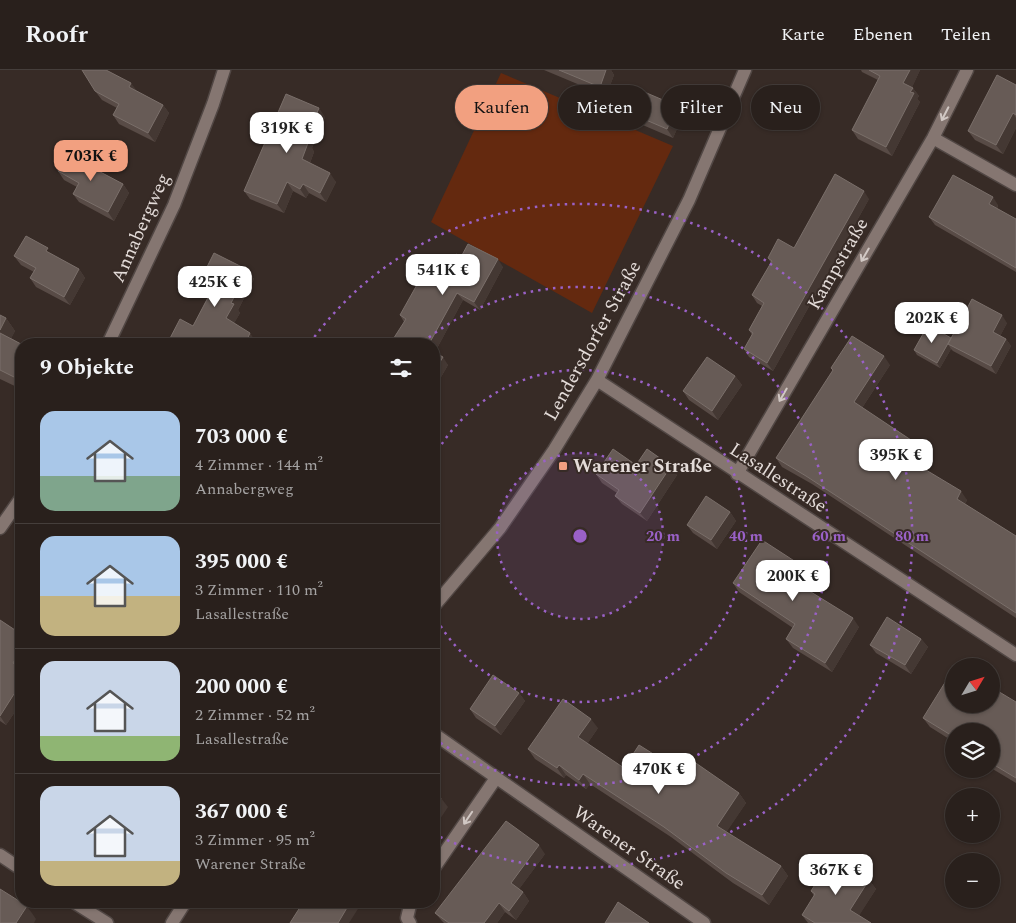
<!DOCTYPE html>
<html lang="de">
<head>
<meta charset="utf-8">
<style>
  body { margin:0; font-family:Spectral,serif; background:#312825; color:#f1f3f6; height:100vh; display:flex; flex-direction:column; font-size:19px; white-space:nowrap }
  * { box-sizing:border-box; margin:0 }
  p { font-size:16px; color:#a5a3a3 }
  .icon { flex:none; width:28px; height:28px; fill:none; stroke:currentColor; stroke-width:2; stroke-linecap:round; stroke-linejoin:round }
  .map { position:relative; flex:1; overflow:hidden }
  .drawer { position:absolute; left:15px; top:268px; width:425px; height:570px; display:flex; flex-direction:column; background:#29201c; border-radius:20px; box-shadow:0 1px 4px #0004,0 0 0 1px #453e3b }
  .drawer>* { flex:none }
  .banner { position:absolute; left:455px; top:15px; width:475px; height:45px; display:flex; gap:10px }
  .needle { width:32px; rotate:52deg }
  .tools { position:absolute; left:945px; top:588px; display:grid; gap:10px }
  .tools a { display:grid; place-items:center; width:55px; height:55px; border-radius:50%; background:#29201c; box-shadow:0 1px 4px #0004,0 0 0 1px #453e3b; font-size:25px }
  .price { position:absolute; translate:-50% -42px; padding:0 11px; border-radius:10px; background:#fff; color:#222; font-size:16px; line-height:32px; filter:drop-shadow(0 1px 2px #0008) }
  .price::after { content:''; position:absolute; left:50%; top:30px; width:15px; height:11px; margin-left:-8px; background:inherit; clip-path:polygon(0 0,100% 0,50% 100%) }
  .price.selected { background:#f2a080; color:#111 }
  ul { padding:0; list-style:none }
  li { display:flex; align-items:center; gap:15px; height:125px; padding:0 25px }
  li+li { border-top:1px solid #453e3b }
  li span { display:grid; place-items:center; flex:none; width:140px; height:100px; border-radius:15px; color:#555 }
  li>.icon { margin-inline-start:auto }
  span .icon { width:60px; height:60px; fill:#fffc; stroke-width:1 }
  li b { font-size:21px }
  h2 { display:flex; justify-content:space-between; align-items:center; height:60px; padding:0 25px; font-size:21px }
  .pill { padding:0 18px; border-radius:22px; background:#29201c; box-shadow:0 1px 4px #0004,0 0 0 1px #453e3b; font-size:18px; line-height:45px }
  .pill.selected { background:#f2a080; color:#111 }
  header { display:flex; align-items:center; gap:30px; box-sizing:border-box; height:70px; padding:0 25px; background:#29201c; border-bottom:1px solid #453e3b }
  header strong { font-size:24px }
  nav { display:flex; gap:28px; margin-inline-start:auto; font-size:18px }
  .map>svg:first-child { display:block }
  .green { fill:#64290f }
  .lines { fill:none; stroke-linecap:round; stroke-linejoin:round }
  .minor-casing { stroke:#514744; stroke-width:15 }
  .minor { stroke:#857671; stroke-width:12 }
  .wall { fill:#584b46 }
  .shaded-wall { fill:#443833 }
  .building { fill:#675b56; stroke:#7a6f6a }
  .oneway { stroke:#d1c8c4 }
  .ring { fill:none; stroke:#9a61c7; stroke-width:2.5; stroke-dasharray:2.5 5 }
  .poi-dot { fill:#f2a080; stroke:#372b26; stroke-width:2 }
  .labels { text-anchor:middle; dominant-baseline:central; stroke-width:4; stroke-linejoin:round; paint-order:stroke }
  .street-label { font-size:19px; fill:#e4dcd9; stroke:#372b26 }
  .poi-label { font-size:19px; font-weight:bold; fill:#e4dcd9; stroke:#372b26; text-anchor:start }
  .centre { fill:#9a61c7; stroke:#372b26; stroke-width:2.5 }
  .ring-label { font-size:15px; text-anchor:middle; font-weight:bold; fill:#9a61c7; stroke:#372b26; stroke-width:4; stroke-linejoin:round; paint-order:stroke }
</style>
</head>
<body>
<header>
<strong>Roofr</strong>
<nav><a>Karte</a><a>Ebenen</a><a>Teilen</a></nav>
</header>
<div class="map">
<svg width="1016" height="853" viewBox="0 0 1016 853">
  <rect width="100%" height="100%" fill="#372b26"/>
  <path class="green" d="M501,3L673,76L592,243L431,152Z"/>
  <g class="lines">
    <g class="minor-casing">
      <path id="minor" d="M933,68L1016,115
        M108,274L174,135L213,34L224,0
        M597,310L1016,585
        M737,404L933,68L967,0
        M0,458L21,428
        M434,536L500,458L554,380L597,310L689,130L745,0
        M434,664L704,853
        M0,785L21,799
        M434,798L496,708
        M72,831L107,853
        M172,853L186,831
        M410,853L407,848L411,831"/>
    </g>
    <use href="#minor" class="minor"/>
  </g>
  <path class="wall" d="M544,0H611L614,5L606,26Z
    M861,0H920L912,17L919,26L917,29L920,32L892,86L858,69L852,60L878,10L862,2Z
    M1016,15V58L1003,84L975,70L968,61Z
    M95,21H137L163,35L169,43L155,72L119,54L113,45L117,38L102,30Z
    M677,36L683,45L673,68L638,53L632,44Z
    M325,47L312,78L314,82L310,93L336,112L326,132L309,123L306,128L293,121L284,143L250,129L244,121Z
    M91,93L95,99L123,114L129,123L114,151L79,132L73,124L77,117L64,110L58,101Z
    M869,129L773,301L749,287L744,279L752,265L749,260L762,236L757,233L752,225L771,193L768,188L794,178Z
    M998,135L997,139L1016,149V202L935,155L929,147Z
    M51,184L79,199L85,208L70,235L36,217L30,208L34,202L21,195L14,186Z
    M461,187L503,197L480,240L463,230L435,282L448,295L434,319L404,252L400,245L440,213Z
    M248,200L254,209L238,240L240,243L234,253L256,272L255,274H167L193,256L211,223L206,220L200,211Z
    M0,245L6,248L15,261L11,268L21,274V319L0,309Z
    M1007,253L1000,266L1006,269L1011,276L996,304L953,281L951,279L940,298L917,285L914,280L951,268Z
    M890,295L862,338L911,370L917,379L910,390L967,430L965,434L1016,466V548L812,414L782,397L776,388L833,301L831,298Z
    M735,306L742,315L718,350L689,330L683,321Z
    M636,395L677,405L647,451L622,434L615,426L617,423L602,413L596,404Z
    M730,442L736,451L717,479L693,463L687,455Z
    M805,503L798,514L859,557L832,602L793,578L786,569L793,558L739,522L733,513Z
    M0,550L21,564V633L6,655L0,651Z
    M921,569L928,577L911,604L876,583L870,575Z
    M519,623L525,631L501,665L476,648L470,639Z
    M1016,632V713L991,698V661H954V672L930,657L923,648Z
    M598,658L587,674L624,698L682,702L739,723L746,733L726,762L781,796L788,806L769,835L733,813L671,767L590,714L586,719L566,705L564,708L535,689L528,679Z
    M545,784L519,819L523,822L529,831L516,850L505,842L497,853H444L442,851L435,843Z
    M832,796L869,810L876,819L859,845L871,853H808L802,845L814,826L811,821Z"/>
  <path class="shaded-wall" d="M606,0H611L614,5L606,26L600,17Z
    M910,0H920L910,22L903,13Z
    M131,13L137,21L129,17Z
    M913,18L919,26L917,29L920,32L892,86L886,77Z
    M163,35L169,43L155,72L148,63Z
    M677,36L683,45L673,68L667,59Z
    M319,38L325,47L312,78L314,82L308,98L302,89L305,71Z
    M1013,43L1016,48V58L1003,84L996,75Z
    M91,93L97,102L89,96Z
    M330,103L336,112L326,132L320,123Z
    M287,112L293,121L284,143L277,134Z
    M123,114L129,123L114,151L108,142Z
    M303,114L309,123L306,128L300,119Z
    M864,121L869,129L773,301L767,293Z
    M993,127L998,135L994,143L989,134Z
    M498,189L503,197L480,240L474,232Z
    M79,199L85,208L70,235L64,227Z
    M248,200L254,209L238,240L240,243L232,257L226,248L231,233Z
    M457,223L463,230L434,284V274H429Z
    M1002,245L1007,253L998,270L993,262Z
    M6,248L15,261L8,275L0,264V260Z
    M250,263L256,272L255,274H245Z
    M212,269L215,274H210Z
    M1006,269L1011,276L996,304L991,296Z
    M948,274L951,279L940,298L937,293Z
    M884,286L890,295L860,341L854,332Z
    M443,287L448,295L434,319V302Z
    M21,303V314L18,309Z
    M735,306L742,315L718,350L712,341Z
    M911,370L917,379L908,394L901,385Z
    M671,396L677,405L647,451L640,443Z
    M961,421L967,430L963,438L957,429Z
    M730,442L736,451L717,479L711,470Z
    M799,494L805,503L796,518L790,509Z
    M853,548L859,557L832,602L825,593Z
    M921,569L928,577L911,604L905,595Z
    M21,580V599L13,593Z
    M21,616V633L16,625Z
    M519,623L525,631L501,665L495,656Z
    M14,624L21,633L6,655L0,646Z
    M591,649L598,658L585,677L578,667Z
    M559,695L566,705L564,708L557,698Z
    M583,704L590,714L586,719L579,710Z
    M739,723L746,733L724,766L717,756Z
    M441,728L448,737L434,758V740Z
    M539,775L545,784L517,822L511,813Z
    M781,796L788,806L769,835L762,825Z
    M869,810L876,819L857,849L850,840Z
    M523,822L529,831L516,850L509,841Z
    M351,831H363L349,853H337Z
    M499,833L505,842L497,853H484Z
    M27,836L36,849L34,853H16Z"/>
  <path class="building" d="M82,0H106L131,13L129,17L163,35L148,63L113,45L119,34L95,21Z
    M559,0H606L600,17Z
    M869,0H910L903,13L913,18L910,22L914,23L886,77L852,60L880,6Z
    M997,5L1016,15V45L1013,43L996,75L968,61Z
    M642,21L677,36L667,59L632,44Z
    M286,24L319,38L305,71L308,73L302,89L330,103L320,123L303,114L300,119L287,112L277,134L244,121Z
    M69,81L91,93L89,96L123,114L108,142L73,124L79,113L58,101Z
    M835,104L864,121L767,293L744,279L753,263L749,260L764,233L752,225L772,191L768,188L778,169L794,178Z
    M953,105L993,127L989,134L1016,149V198L929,147Z
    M26,166L48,178L46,181L79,199L64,227L30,208L36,198L14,186Z
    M468,174L498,189L474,232L457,223L429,274H390L406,249L400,245L423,204L448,217L440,213L456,184L461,187Z
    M214,183L248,200L231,233L234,234L226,248L250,263L245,274H220L212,269L210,274H167L180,249L193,256L213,218L200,211Z
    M972,229L1002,245L993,262L1006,269L991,296L948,274Z
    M0,245L6,248L0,260Z
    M928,255L951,268L937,293L914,280Z
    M0,263L21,274V303L18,309L0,300Z
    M852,266L884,286L854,332L911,370L901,385L961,421L957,429L1016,466V543L806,406L776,388L833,300L831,298Z
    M434,282L443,287L434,302Z
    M707,287L735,306L712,341L683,321Z
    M613,379L636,395L647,379L671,396L640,443L615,426L619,420L596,404Z
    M706,426L730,442L711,470L687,455Z
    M762,470L799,494L790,509L853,548L825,593L786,569L795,554L733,513Z
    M887,547L921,569L905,595L870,575Z
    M0,550L21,564V580L13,593L21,598V616L16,625L14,624L0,646Z
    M954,598V634H991V617L1016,632V708L991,693V661H954V667L923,648Z
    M493,605L519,623L495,656L470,639Z
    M563,629L591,649L578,667L624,698L639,675L682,702L690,689L739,723L717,756L781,796L762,825L726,803L664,757L583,704L579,710L559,695L557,698L528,679Z
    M434,723L441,728L434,740Z
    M506,751L539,775L511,813L523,822L509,841L499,833L484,853H449L435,843Z
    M836,789L869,810L850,840L871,853H815L802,845L815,824L811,821L828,794L832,796Z
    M0,819L27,836L16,853H0Z
    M304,831H351L338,853H290Z
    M618,832L649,853H605Z"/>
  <defs><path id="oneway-shaft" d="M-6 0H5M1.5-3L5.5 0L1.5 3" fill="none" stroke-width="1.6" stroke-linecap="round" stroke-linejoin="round" transform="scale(1.25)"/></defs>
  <g class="oneway">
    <use href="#oneway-shaft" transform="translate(945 44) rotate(117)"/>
    <use href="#oneway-shaft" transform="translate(865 185) rotate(120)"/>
    <use href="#oneway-shaft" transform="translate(783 325) rotate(120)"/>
    <use href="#oneway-shaft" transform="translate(468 748) rotate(124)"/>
  </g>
  <circle cx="580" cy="466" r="83" fill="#9a61c7" fill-opacity=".12"/>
  <g class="ring">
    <circle cx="580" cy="466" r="83"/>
    <path d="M434 387A166 166 0 1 1 434 545"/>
    <path d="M423 272A249 249 0 1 1 435 669"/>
    <path d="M310 273A332 332 0 1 1 434 764"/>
  </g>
  <rect class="poi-dot" x="558" y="391" width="10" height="10" rx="2.5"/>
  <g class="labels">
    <g class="street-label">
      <text transform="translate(141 158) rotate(-66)">Annabergweg</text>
      <text transform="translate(838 194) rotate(-60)">Kampstraße</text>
      <text transform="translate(593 271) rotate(-61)">Lendersdorfer Straße</text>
      <text transform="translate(778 408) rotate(33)">Lasallestraße</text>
      <text transform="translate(629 778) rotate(35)">Warener Straße</text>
    </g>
    <g class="poi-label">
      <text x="573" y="396">Warener Straße</text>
    </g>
  </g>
  <circle cx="580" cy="466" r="8" class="centre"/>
  <g class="ring-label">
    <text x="663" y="471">20 m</text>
    <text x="746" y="471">40 m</text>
    <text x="829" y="471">60 m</text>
    <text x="912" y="471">80 m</text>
  </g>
</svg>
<div class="tools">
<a><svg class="needle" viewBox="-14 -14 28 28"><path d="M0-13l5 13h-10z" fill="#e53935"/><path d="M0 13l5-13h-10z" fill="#a5a3a3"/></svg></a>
<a><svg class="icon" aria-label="layers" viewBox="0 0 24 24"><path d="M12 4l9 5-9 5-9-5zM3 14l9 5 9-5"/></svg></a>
<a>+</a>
<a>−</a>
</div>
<b class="price" style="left:287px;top:84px">319K €</b>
<b class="price selected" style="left:91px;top:112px">703K €</b>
<b class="price" style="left:443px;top:226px">541K €</b>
<b class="price" style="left:215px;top:238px">425K €</b>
<b class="price" style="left:932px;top:274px">202K €</b>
<b class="price" style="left:896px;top:411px">395K €</b>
<b class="price" style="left:793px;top:532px">200K €</b>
<b class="price" style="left:659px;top:725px">470K €</b>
<b class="price" style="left:836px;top:826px">367K €</b>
<div class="banner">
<a class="pill selected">Kaufen</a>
<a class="pill">Mieten</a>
<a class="pill">Filter</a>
<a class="pill">Neu</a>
</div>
<section class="drawer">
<h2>9 Objekte<svg class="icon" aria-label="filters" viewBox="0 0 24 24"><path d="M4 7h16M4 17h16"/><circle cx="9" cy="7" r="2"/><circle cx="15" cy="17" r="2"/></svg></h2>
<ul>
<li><span style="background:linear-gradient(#a9c7e8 65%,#7fa58c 0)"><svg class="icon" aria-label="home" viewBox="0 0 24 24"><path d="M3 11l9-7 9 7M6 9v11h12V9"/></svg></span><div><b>703 000 €</b><p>4 Zimmer · 144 m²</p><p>Annabergweg</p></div></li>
<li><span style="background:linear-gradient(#a9c7e8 60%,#c2b280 0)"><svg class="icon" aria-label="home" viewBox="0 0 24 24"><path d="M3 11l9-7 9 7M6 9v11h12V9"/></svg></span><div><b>395 000 €</b><p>3 Zimmer · 110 m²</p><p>Lasallestraße</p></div></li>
<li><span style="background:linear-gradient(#c9d6e8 75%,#8fb573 0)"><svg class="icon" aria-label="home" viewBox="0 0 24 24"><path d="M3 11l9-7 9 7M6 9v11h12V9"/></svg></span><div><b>200 000 €</b><p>2 Zimmer · 52 m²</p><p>Lasallestraße</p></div></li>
<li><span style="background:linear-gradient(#c9d6e8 75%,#c2b280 0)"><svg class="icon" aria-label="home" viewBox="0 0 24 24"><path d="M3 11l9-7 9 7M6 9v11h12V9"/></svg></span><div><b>367 000 €</b><p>3 Zimmer · 95 m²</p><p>Warener Straße</p></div></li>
</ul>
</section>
</div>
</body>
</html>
